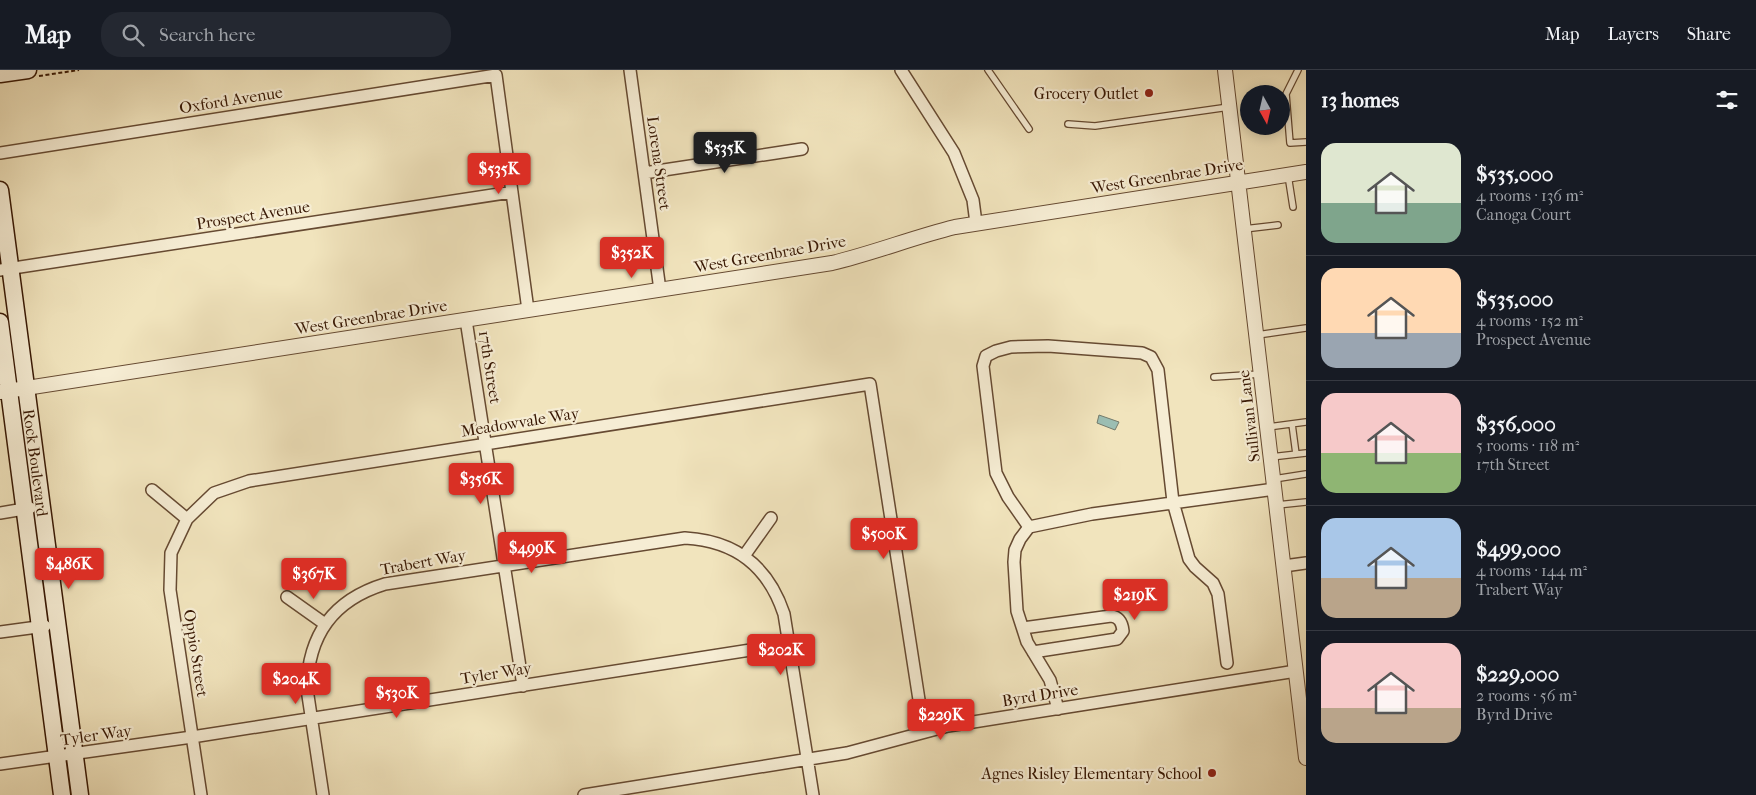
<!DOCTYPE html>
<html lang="en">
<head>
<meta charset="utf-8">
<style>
  body { margin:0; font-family:"IM FELL French Canon",serif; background:#242831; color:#f1f3f6; height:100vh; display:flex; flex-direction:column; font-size:19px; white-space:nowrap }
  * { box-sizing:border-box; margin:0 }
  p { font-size:16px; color:#9ea1a6 }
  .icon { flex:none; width:28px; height:28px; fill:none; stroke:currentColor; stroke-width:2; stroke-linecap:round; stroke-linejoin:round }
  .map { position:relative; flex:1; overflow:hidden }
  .drawer { display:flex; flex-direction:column; background:#171b24; width:450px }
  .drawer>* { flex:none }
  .needle { width:32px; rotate:172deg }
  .tools { position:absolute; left:1240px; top:15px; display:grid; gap:10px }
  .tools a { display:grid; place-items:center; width:50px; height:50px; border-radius:50%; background:#171b24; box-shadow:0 2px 12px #0003; font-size:25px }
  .price { position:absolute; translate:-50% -42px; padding:0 11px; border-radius:5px; background:#d93025; color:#fff; font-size:16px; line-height:32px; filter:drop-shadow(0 1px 2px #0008) }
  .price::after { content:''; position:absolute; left:50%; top:30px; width:15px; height:11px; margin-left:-8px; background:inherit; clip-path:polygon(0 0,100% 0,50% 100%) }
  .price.selected { background:#222; color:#fff }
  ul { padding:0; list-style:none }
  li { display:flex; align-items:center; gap:15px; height:125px; padding:0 15px }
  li+li { border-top:1px solid #363941 }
  li span { display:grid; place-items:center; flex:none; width:140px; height:100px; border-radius:15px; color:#555 }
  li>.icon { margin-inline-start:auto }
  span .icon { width:60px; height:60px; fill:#fffc; stroke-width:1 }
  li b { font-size:21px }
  h2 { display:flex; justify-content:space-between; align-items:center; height:60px; padding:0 15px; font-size:21px }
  header { display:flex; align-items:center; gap:30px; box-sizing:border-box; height:70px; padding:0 25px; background:#171b24; border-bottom:1px solid #363941 }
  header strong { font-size:24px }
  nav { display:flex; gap:28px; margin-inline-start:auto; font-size:18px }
  .search { width:350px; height:45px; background:#242831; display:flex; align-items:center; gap:12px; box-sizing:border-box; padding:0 18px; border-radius:20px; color:#9ea1a6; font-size:19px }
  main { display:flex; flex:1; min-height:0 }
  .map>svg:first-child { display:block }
  .water { fill:#9bbeb3; stroke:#737b6d }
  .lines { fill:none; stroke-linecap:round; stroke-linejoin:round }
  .service-casing { stroke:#664a32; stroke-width:8 }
  .minor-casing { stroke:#664a32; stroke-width:14 }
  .tertiary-casing { stroke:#664a32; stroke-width:16 }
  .secondary-casing { stroke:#371703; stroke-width:19 }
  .path { stroke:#371703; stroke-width:2; stroke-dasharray:4 2.5; stroke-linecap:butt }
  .service { stroke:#f6edd4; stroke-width:5.5 }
  .minor { stroke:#f6edd4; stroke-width:11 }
  .tertiary { stroke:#f6edd4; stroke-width:14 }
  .secondary { stroke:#f6edd4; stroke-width:16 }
  .poi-dot { fill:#8f2418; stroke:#f6edd4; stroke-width:2 }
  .labels { text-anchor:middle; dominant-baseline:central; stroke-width:4.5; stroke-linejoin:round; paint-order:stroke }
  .poi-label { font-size:16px; fill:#371703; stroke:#f6edd4; text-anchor:end }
  .street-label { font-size:16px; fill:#371703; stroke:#f6edd4 }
</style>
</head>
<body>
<header>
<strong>Map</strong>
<div class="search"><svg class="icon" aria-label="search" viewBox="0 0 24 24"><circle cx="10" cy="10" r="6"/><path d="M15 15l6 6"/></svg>Search here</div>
<nav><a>Map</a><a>Layers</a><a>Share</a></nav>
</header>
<main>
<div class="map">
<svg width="1306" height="725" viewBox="0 0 1306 725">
  <rect width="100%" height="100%" fill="#f1e4bd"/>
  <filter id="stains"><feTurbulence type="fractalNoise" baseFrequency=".004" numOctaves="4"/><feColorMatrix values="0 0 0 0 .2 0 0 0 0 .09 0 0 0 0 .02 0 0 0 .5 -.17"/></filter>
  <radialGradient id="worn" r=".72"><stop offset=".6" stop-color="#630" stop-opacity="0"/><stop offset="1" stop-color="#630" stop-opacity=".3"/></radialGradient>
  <path class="water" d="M1099,345L1119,352L1115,360L1097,353Z"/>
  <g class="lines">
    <g class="service-casing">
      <path id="service" d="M988,0L1029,59
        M1298,0L1286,24L1290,73L1306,72
        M1068,54L1095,56L1229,37
        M1288,105L1293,137
        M1244,159L1278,155
        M1257,265L1306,258
        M1214,307L1261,304
        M1292,354L1296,384
        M1268,357L1306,352
        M1271,387L1306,383
        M1274,409L1306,404
        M1277,435L1306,432"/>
    </g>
    <g class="minor-casing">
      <path id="minor" d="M630,0L660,220
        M901,0L954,83L973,130L976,153
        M0,83L496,5L528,240
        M644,103L802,79
        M0,200L512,122
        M466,250L523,616
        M152,420L187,449
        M0,443L30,438
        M1029,457L1008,427L996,403L983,296L986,286L996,281L1011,277L1048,276L1142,283L1151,287L1158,300L1173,432L1189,489L1195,497L1213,513L1218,524L1227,593
        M744,486L771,448
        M1284,496L1306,493
        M287,527L325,554
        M1023,558L1111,546C1119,547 1122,552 1123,561L1117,569L1033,582
        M0,562L45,556
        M1058,639L1050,610L1027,572L1017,541L1014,492L1015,480L1020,469L1029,457L1092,444L1275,419
        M0,694L192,667L789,574
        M201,725L170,520L171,483L187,449L214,423L249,411L870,314L924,662
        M323,725L307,619C308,565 333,530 385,514L685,468C736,471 768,496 784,544L813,725
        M584,725L847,683L948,656L1296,601"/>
    </g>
    <g class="tertiary-casing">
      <path id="tertiary" d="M1225,0L1306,688
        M0,322L832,193C874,183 914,167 955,157L1306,102"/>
    </g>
    <g class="secondary-casing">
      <g id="secondary">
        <path d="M0,4L28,0"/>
        <path id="s1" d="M0,120L80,725"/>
        <path d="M0,252L62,725"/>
      </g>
    </g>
    <path class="path" d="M39,6L79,0"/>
    <use href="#service" class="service"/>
    <use href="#minor" class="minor"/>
    <use href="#tertiary" class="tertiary"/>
    <use href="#secondary" class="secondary"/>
  </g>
  <g class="poi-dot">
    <circle cx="1149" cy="23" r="5"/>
    <circle cx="1212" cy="703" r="5"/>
  </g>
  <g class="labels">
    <g class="poi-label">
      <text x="1139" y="23">Grocery Outlet</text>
      <text x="1202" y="703">Agnes Risley Elementary School</text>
    </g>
    <g class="street-label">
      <text transform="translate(231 30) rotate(-9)">Oxford Avenue</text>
      <text transform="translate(659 93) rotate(82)">Lorena Street</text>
      <text transform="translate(1167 106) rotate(-9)">West Greenbrae Drive</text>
      <text transform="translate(253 145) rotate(-9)">Prospect Avenue</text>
      <text transform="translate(770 184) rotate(-10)">West Greenbrae Drive</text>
      <text transform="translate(371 247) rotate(-9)">West Greenbrae Drive</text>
      <text transform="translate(490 297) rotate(81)">17th Street</text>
      <text transform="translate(1249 346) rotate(-97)">Sullivan Lane</text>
      <text transform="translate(520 352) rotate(-9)">Meadowvale Way</text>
      <text stroke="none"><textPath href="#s1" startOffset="275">Rock Boulevard</textPath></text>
      <text transform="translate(423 492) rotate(-10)">Trabert Way</text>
      <text transform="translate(196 583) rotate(81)">Oppio Street</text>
      <text transform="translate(496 603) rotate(-9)">Tyler Way</text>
      <text transform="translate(1040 625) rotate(-9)">Byrd Drive</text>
      <text transform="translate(96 665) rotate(-8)">Tyler Way</text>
    </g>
  </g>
  <rect width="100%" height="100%" filter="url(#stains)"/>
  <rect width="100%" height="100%" fill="url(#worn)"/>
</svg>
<div class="tools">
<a><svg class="needle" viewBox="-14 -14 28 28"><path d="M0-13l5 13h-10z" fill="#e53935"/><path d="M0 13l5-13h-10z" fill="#9ea1a6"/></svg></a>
</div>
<b class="price selected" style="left:725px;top:104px">$535K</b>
<b class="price" style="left:499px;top:125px">$535K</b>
<b class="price" style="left:632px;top:209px">$352K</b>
<b class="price" style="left:481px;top:435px">$356K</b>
<b class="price" style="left:884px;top:490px">$500K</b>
<b class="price" style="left:532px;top:504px">$499K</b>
<b class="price" style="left:69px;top:520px">$486K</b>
<b class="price" style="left:314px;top:530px">$367K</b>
<b class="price" style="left:1135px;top:551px">$219K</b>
<b class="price" style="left:781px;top:606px">$202K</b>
<b class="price" style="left:296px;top:635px">$204K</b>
<b class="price" style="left:397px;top:649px">$530K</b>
<b class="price" style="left:941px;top:671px">$229K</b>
</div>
<section class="drawer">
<h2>13 homes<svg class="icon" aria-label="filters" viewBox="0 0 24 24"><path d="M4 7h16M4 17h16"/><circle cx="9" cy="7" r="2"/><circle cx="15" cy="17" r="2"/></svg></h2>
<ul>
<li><span style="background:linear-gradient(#dfe7d0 60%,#7fa58c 0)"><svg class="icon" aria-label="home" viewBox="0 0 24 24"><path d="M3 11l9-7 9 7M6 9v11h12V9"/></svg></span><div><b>$535,000</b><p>4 rooms · 136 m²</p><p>Canoga Court</p></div></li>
<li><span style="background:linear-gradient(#ffd9b3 65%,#9aa5b1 0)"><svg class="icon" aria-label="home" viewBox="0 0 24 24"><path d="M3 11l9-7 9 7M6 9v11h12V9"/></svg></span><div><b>$535,000</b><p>4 rooms · 152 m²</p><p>Prospect Avenue</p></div></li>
<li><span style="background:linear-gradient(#f6c9c9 60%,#8fb573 0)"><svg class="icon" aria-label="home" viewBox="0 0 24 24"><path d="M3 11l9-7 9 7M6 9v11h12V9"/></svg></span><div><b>$356,000</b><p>5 rooms · 118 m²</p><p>17th Street</p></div></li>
<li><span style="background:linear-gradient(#a9c7e8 60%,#b9a48a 0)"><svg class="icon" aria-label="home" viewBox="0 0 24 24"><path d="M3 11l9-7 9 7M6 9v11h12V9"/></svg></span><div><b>$499,000</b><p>4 rooms · 144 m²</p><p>Trabert Way</p></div></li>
<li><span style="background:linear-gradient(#f6c9c9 65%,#b9a48a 0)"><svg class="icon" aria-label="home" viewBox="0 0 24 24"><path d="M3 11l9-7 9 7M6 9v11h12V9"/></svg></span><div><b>$229,000</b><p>2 rooms · 56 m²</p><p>Byrd Drive</p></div></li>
</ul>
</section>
</main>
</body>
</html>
